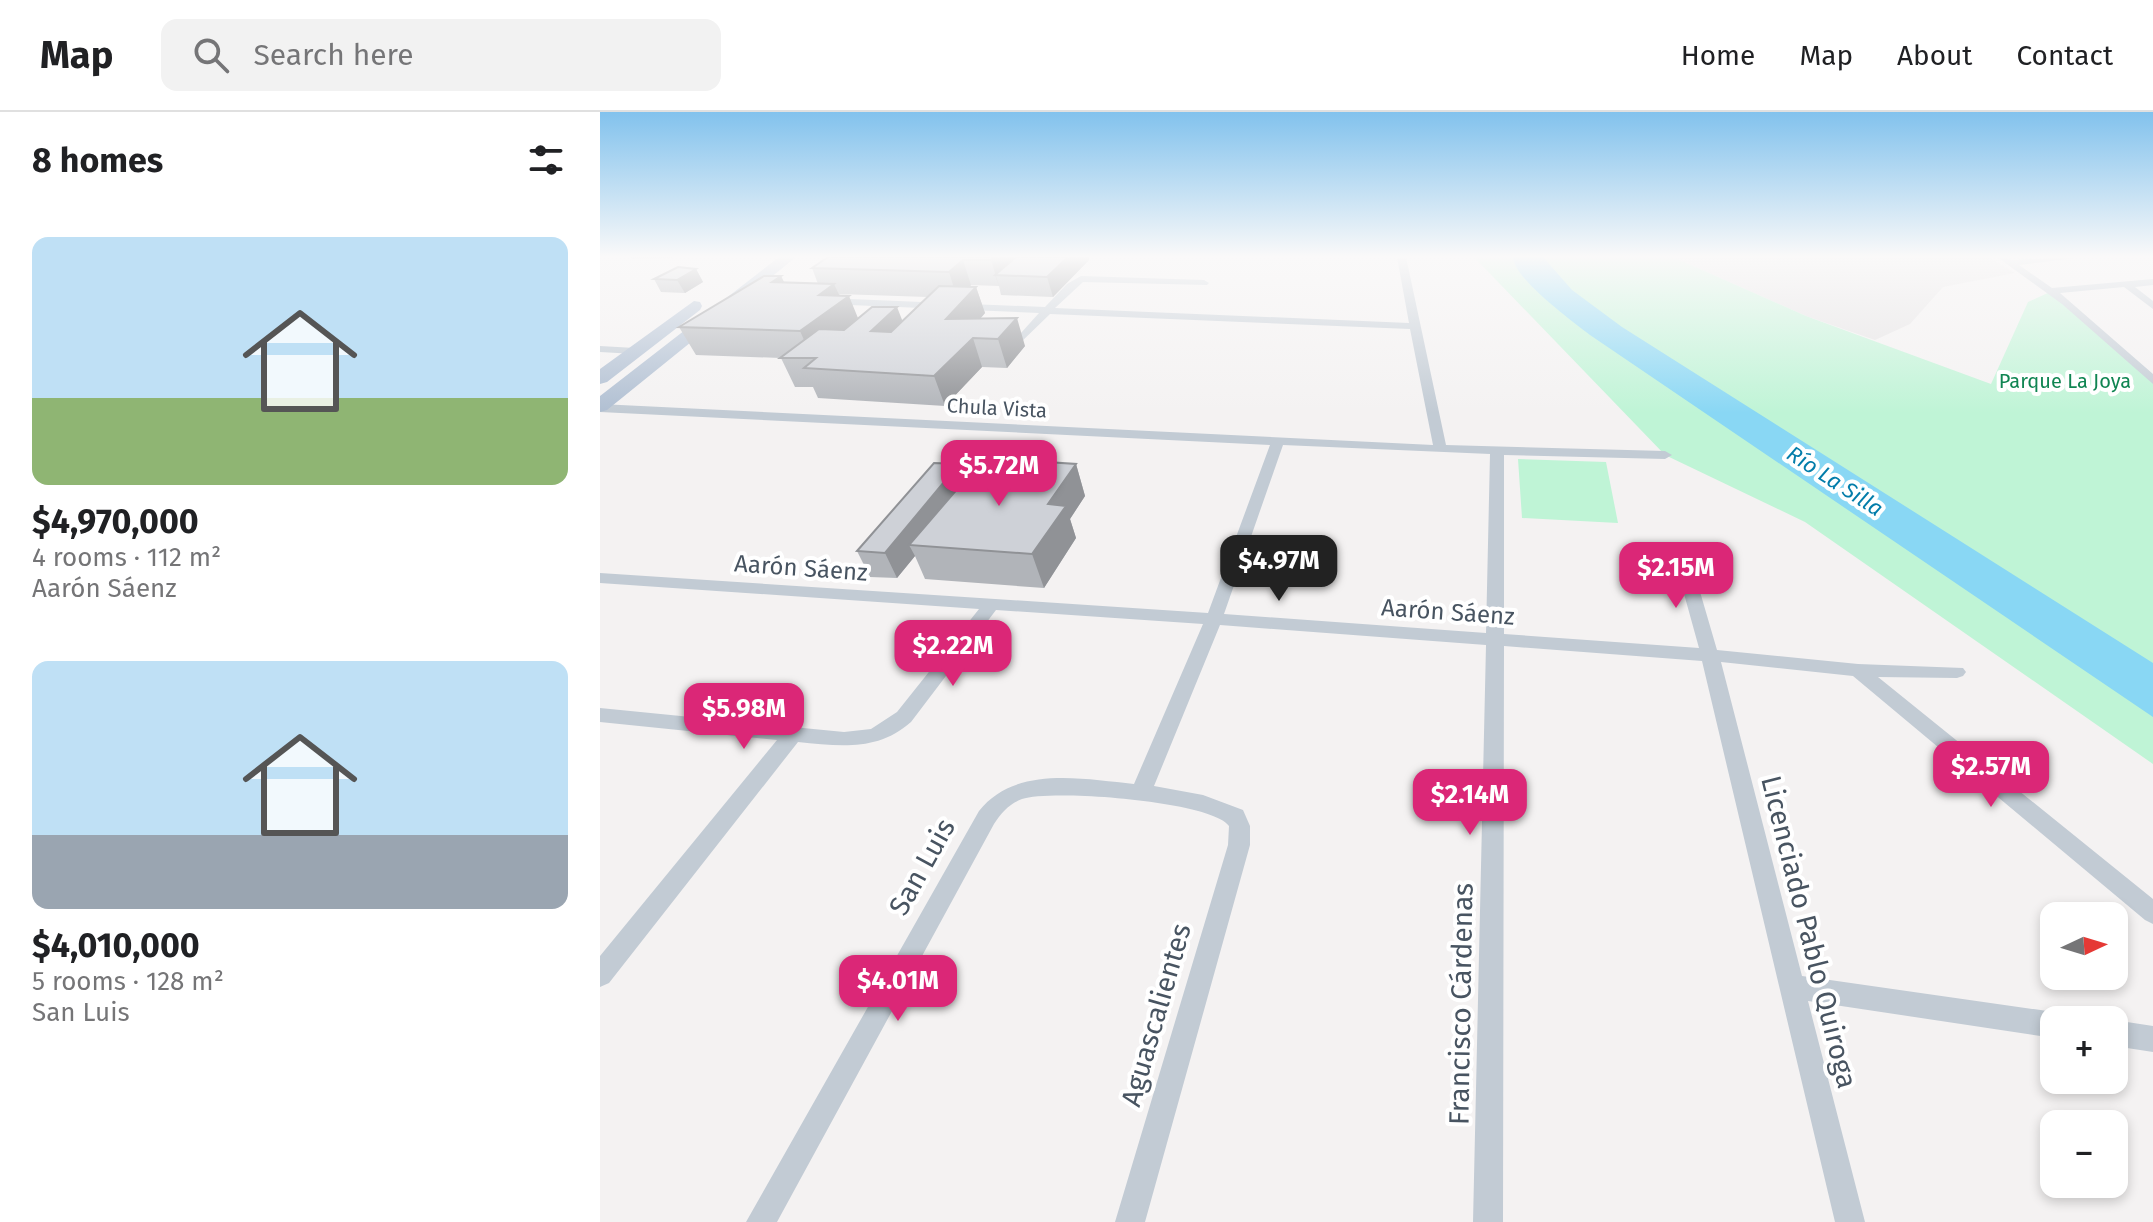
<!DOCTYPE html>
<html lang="en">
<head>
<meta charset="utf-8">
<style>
  body { margin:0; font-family:"Fira Sans",sans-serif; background:#f2f2f2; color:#202124; height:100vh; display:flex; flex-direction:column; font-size:30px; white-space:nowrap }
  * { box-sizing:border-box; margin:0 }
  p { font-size:26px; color:#757577 }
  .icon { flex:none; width:44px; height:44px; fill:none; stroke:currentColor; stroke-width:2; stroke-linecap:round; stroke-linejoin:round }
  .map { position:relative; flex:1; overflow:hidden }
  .panel { display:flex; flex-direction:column; background:#fff; width:600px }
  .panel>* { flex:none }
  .needle { width:52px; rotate:86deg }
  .tools { position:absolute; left:1440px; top:790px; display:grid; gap:16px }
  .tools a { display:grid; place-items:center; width:88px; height:88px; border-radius:16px; background:#fff; box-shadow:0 4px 12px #0003; font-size:40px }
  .price { position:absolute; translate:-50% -68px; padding:0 18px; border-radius:16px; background:#db2777; color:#fff; font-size:26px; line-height:52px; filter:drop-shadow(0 2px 4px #0008) }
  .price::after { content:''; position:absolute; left:50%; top:48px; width:24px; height:18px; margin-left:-12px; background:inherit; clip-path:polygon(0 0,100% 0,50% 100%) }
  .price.on { background:#222; color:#fff }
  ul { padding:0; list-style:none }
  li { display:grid; align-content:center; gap:16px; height:424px; padding:0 32px }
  li span { display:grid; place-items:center; height:248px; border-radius:16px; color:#555 }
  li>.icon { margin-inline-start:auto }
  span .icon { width:144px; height:144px; fill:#fffc; stroke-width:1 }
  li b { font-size:34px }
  h2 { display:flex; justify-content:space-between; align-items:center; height:96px; padding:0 32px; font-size:34px }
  header { display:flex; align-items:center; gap:48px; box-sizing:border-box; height:112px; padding:0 40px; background:#fff; border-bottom:2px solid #e0e0e0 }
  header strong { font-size:38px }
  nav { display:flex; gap:44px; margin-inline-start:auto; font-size:28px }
  .search { width:560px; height:72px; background:#f2f2f2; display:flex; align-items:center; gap:20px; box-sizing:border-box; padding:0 28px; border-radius:16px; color:#757577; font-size:30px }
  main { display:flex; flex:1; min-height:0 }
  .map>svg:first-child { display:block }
  .education { fill:#e5e3e4 }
  .green { fill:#bff4d6 }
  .water { fill:#89d7f4 }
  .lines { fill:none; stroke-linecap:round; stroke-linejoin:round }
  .minor { fill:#c2cbd4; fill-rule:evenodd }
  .primary { fill:#b0bfd2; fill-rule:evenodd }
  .wall { fill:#b1b4b9; fill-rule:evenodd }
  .shaded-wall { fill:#909296 }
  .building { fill:#ced1d7; stroke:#909296; stroke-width:2 }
  .labels { text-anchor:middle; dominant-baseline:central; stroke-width:8; stroke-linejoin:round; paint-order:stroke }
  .far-park-label { font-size:20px; fill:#108552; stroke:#fff }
  .far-street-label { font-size:20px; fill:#485461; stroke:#fff }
  .far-water-label { font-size:22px; font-style:italic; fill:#037daa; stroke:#fff }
  .street-label { font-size:24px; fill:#485461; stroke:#fff }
  .near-street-label { font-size:28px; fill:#485461; stroke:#fff }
</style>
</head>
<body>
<header>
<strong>Map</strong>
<div class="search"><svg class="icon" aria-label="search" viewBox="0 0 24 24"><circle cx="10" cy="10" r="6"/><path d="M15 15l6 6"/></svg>Search here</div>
<nav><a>Home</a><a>Map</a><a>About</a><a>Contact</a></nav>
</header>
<main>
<section class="panel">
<h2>8 homes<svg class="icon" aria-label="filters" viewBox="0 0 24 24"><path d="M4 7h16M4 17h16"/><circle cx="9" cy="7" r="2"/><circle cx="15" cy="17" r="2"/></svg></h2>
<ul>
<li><span style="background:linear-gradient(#bfe0f5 65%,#8fb573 0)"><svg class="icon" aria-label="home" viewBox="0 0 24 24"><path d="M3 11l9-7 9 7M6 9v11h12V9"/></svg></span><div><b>$4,970,000</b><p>4 rooms · 112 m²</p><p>Aarón Sáenz</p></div></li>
<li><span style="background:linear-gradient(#bfe0f5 70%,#9aa5b1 0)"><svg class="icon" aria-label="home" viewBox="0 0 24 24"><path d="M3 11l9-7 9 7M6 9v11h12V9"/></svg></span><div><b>$4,010,000</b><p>5 rooms · 128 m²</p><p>San Luis</p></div></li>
</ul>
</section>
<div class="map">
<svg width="1553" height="1110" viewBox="0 0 1553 1110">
  <rect width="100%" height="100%" fill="#f4f2f2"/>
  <path class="education" d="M1073,145H1389L1415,161L1343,175L1310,212L1275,228L1206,204Z"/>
  <path class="green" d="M874,145H1073L1206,204L1391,272L1428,190L1452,179L1553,268V652L1205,410L1065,343Z
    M918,347L1006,350L1018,411L922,406Z"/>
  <path class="water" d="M913,145H943L972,178L1022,215L1553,551V605L990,223C972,209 914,167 913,145Z"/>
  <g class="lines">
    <path class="minor" d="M797,145H806L846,333L1065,339L1072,343L1065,347L904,343V522L1099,536L1073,442L1081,437L1089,442L1117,538L1258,552L1363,556L1366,560L1363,564L1357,566L1278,565L1553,787V812L1545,808L1253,564L1121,550L1202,864L1454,900L1463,904L1465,908H1454V926L1208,889L1265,1110H1235L1102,549L904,534L903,1110H873L886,533L620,513L554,674L603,683L643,698L650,714V733L545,1110H515L628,733L629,714C612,689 452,677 422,687C409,692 401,701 394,712L177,1110H146L379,699C415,653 483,667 534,672L603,512L396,498L311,610C277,640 239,634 198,630L9,871L0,875V844L177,628L0,610V596L244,620L271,617L297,600L379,497L0,471V461L608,501L670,333L0,300V292L833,333L810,217L450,202L416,235L411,232L439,201L226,192L221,189L226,186L445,195L467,172L481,164L604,168L609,171L607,173L483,170L455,196L809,211ZM683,333L890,342L886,521L624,502Z
      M1397,145L1412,148L1483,145L1419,153L1452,176L1553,167V173L1535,175L1553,189V197L1524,175L1460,181L1553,262V272L1462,192Z
      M0,234L35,236L41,239L35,242L0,240Z
      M1514,908L1553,914V940L1514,934Z"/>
    <path class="primary" d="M179,145H196L7,298L0,300V284Z
      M94,189L100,190L102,194L100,198L7,270L0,272V257Z"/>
  </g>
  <path class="wall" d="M31,145H102L32,147Z
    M228,145L489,148L453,185L401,183L399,174L371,173L370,175H376L385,201L380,207L425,234L407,256L382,255L345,294L218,286L213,275H195L181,246L96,243L79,215L181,164L184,170L218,172L212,156ZM239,182L328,185L303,209L258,207Z
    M96,157L103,170L85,181L61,180L54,167Z
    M476,352L485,384L470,407L476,426L444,476L325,467L315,444L297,466L270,465L257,439L365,368Z"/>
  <path class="shaded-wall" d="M394,145H428L395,163L399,174L391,148Z
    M468,145H489V148L453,185L447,165Z
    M363,148L371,173L357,186L349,160Z
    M96,157L103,170L85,181L77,168Z
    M181,164L194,191L172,170Z
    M234,172L242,189L249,184L260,211L212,246L200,219L219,183Z
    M376,175L385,201L356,235L346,207Z
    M297,195L308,223L271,219Z
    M417,206L425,234L407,256L398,227Z
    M373,226L382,255L345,294L334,264Z
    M359,352L368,376L309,433L315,444L297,466L285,441Z
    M476,352L485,384L470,407L476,426L444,476L432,442L448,392Z"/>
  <path class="building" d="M228,145H394L391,148H363L349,160L212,156Z
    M416,145H468L447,165L395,163Z
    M78,155L96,157L77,168L54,167Z
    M164,164H181L172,170L234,172L219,183L249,184L200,219L79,215Z
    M339,174L376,175L346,207L417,206L398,227L373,226L334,264L204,256L216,246H180L219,217L244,218L272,195H297L271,219L291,220Z
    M384,346L476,352L448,392L466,394L432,442L309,433Z
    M334,351L359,352L285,441L257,439Z"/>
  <linearGradient id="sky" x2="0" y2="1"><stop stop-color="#82c2ed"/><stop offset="0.48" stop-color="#faf9f9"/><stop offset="1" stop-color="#faf9f9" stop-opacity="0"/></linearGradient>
  <rect width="1553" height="301" fill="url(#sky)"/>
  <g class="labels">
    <g class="far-park-label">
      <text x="1465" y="269">Parque La Joya</text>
    </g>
    <g class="far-street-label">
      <text transform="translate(397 296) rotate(3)">Chula Vista</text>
    </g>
    <g class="far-water-label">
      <text transform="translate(1235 369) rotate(33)">Río La Silla</text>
    </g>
    <g class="street-label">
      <text transform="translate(201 456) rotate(4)">Aarón Sáenz</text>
      <text transform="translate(848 500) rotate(4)">Aarón Sáenz</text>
    </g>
    <g class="near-street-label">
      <text transform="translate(322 755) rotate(-61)">San Luis</text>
      <text transform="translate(1209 820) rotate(76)">Licenciado Pablo Quiroga</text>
      <text transform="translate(861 892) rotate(-89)">Francisco Cárdenas</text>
      <text transform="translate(556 903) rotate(-74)">Aguascalientes</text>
    </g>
  </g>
</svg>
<div class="tools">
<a><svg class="needle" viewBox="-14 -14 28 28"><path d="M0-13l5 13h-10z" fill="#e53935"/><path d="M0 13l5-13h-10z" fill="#757577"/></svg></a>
<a>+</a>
<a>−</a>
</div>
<b class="price" style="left:399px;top:396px">$5.72M</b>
<b class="price on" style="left:679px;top:491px">$4.97M</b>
<b class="price" style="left:1076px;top:498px">$2.15M</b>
<b class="price" style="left:353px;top:576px">$2.22M</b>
<b class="price" style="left:144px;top:639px">$5.98M</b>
<b class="price" style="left:1391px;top:697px">$2.57M</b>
<b class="price" style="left:870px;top:725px">$2.14M</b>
<b class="price" style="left:298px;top:911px">$4.01M</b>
</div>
</main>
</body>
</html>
